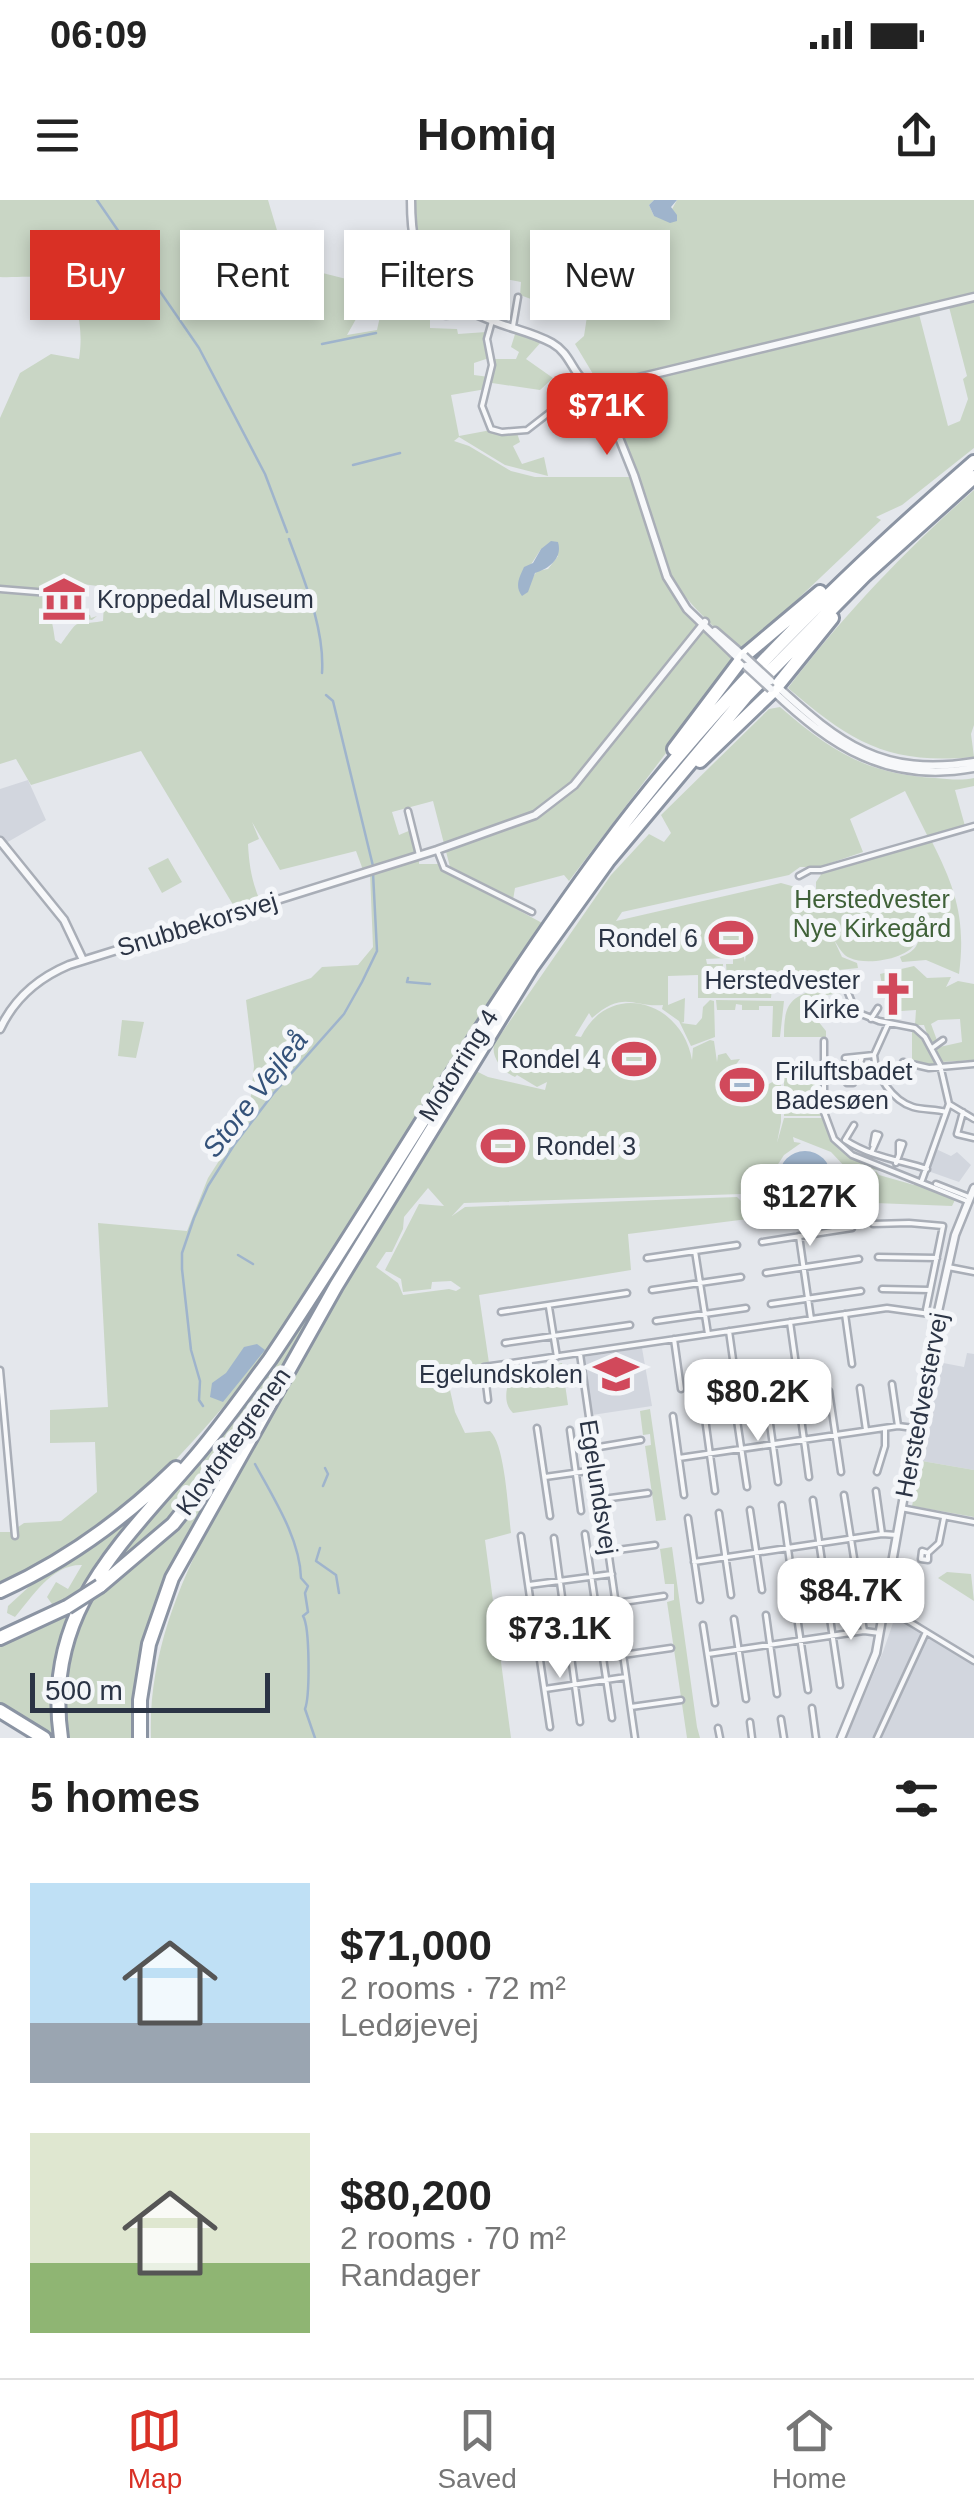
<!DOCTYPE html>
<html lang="en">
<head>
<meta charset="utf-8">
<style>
  body { margin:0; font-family:Arial,sans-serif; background:#f2f2f2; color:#222; height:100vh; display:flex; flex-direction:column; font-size:38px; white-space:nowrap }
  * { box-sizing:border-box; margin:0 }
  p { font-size:32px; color:#767676 }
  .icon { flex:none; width:55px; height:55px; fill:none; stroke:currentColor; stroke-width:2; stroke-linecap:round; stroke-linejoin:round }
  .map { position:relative; height:1538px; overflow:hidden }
  .drawer { display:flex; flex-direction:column; background:#fff; flex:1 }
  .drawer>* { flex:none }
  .guide { position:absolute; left:30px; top:30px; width:915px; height:90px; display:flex; gap:20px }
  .scale { position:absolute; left:30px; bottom:25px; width:240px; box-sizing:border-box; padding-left:10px; border:5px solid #2b3445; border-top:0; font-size:28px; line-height:35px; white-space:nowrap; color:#2b3445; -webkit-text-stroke:8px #f4f6f9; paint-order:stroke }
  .price { position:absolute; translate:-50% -85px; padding:0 22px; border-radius:20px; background:#fff; color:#222; font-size:32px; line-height:65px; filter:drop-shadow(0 2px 5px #0008) }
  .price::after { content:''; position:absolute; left:50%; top:60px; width:30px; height:22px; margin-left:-15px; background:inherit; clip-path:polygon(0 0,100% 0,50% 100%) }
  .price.on { background:#d93025; color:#fff }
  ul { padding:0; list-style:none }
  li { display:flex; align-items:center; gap:30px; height:250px; padding:0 30px }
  li span { display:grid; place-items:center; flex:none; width:280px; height:200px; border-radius:0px; color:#555 }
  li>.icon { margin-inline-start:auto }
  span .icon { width:120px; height:120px; fill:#fffc; stroke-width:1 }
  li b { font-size:42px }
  h2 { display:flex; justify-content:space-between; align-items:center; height:120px; padding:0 30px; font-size:42px }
  .chip { padding:0 35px; border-radius:0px; background:#fff; box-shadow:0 5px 15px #0003; font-size:35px; line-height:90px }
  .chip.on { background:#d93025; color:#fff }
  .status { display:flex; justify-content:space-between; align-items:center; height:70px; padding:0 50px; background:#fff; direction:ltr }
  .status svg { height:28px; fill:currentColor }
  header { display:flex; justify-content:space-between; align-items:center; height:130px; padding:0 30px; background:#fff; font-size:45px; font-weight:800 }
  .tabs { display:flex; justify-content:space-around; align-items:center; height:140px; border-top:2px solid #e0e0e0; background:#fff; font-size:28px; color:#767676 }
  .tabs a { display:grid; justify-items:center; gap:5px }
  .tabs .on { color:#d93025 }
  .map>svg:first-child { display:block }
  .built { fill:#d2d6de }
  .green { fill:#c9d6c5; fill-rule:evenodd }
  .water { fill:#9fb4cc }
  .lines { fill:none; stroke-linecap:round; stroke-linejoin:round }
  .stream { stroke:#9fb4cc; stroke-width:2.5 }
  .minor-casing { stroke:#a9aeb7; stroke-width:9 }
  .tertiary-casing { stroke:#a9aeb7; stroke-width:11 }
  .motorway-casing { stroke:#8b94a3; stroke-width:18 }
  .minor { stroke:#f7f8fa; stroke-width:4 }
  .tertiary { stroke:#f7f8fa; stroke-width:6 }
  .motorway { stroke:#fff; stroke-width:12 }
  .tertiary-bridge-casing { stroke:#a9aeb7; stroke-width:11; stroke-linecap:butt }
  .motorway-bridge-casing { stroke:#8b94a3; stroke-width:18; stroke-linecap:butt }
  .tertiary-bridge { stroke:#f7f8fa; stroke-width:6 }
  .motorway-bridge { stroke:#fff; stroke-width:12 }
  .labels { text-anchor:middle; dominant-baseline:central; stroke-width:10; stroke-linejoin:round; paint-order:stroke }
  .poi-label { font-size:25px; fill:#2b3445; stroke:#f4f6f9; text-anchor:end }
  .park-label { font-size:25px; fill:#3f6138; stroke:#f4f6f9 }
  .street-label { font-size:25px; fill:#2b3445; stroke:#f4f6f9 }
  .water-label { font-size:28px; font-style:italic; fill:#34527a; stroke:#f4f6f9 }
</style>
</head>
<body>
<div class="status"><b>06:09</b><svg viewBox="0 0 49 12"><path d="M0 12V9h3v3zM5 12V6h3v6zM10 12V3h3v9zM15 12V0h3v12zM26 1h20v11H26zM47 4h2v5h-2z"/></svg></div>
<header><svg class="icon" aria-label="menu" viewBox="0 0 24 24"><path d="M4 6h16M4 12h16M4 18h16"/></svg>Homiq<svg class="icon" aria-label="share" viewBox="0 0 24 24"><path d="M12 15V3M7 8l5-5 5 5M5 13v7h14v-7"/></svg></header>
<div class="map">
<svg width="974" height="1538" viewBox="0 0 974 1538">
  <rect width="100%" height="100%" fill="#e4e7ec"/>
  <path class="built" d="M28,580L46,620L6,643L0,636V589Z
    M936,949L951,956L957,952L971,965L959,982L928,971Z
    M642,1148L652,1206L592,1215L584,1157Z
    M967,1153L974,1154V1270L922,1261L916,1243L933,1161L964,1167Z
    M895,1417L974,1464V1538H846L883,1452Z"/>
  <path class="green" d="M0,0H268L287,64L374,86L405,36L418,73L415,77L406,68L394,71L389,80L393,91L407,94L414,88L416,80L423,79L437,96L430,111V128L457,129L458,134L486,132L489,158L474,163V175L489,177L486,189L451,195L459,236L491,230L517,233L520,242L513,246L522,264L544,257L548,276L505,265L459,237L454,241L469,246L511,271L535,277H633L658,365L677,402L735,462L569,681L564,675L515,688L513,700L450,667L433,601L392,612L399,635L411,630L416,652L363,670L356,651L280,670L252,622L259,639L248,644C249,665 252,682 260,701L235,708L141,551L31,585L16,559L0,564V390L46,395C49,410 53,424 55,440L61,444C82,416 69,427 103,421L105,387L67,382L61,401L56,402L61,413L66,414L68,410L76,411V416L79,412L90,415L91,418L97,416L92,420L53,414L49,410L50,396L60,394L0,388V218L20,173L51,154L79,159C83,135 81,93 55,81C41,74 16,78 0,77ZM369,96L383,103L377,130L347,135ZM541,349L558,356L548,369L537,371L530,381L519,383Z
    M415,0H654L649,5L654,16L671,11L677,0H974V94L642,177L599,184L575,144L584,136L589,103L558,109L520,95L521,82L469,72L467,105C424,74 415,51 415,0Z
    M974,101V248L902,305L876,317L881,320L760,435L745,444L743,453C716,429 689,406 669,374L603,193L607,188L919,114L948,226L960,221L968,199L963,179L967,176L949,107Z
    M516,131L542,141L526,159L553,178L540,190L492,183L494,159H516L519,152L511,147Z
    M974,290V525L971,534L974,557C888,565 851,542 788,488C842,417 907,348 974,290Z
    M780,507C831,551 866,574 935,578C948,579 961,581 974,578V586L955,590L965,626L928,637L905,591L850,619L863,652L819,667H800L789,675L622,712L616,721L781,683L806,690L816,703V682L822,673L932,642C956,689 966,721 959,774L926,760L902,762L900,757C918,751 921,741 919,723C918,729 919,734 917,740C911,759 867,766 850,758C842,755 839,747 834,740L842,757L857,763L858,768L839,770L828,783L797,792L793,787H772L771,798H698V775L668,776V805L685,798L684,822L681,823L696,825L702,818L703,807L710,800L714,801L715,837L691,846L679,821L662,809L663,805C634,808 624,789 592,818L589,813L575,836L581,837C610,779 682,801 692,860L693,848L710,840L714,841L717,862L718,855L726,853L731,860L740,859L722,884L728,899L736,905L753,902L762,888L781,877V922L777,943L784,918H823C837,959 876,966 913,979L859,966L847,969L831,952L793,937L794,942L801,943L784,955L773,972L778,993L796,1008L817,1007L837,993L839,1006H843L844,982L852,972L872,976L876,971L879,975L914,985L916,983L955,1000L952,1006L875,1003L628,1034L631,1070L479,1095L489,1163L445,1168L455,1212L465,1233L490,1231C505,1244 508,1310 511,1333L485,1340L511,1538H151C147,1427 206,1329 260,1236L258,1234L474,870L488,877L545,890L547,882L537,887L517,875L515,877C503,872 491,858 494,844L611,675L649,634L664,642L671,633L661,615L769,509ZM731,751H746L745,762L743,753H733V764H726L728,793L706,792L707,781L723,782V764H707L706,759L726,758ZM757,986L741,1001L737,997L465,1007L452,1016L464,1003L742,994ZM428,988L444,1006L419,1004L385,1070L401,1079L403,1092L431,1089L432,1082L451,1081L461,1088L456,1091L449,1089L403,1095L398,1083L376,1067L386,1052H392L403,1029L404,1017Z
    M168,658L182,682L162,693L148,668Z
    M419,658V664H439L442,669L544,724L269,1152C220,1212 153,1293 89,1336C61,1356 31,1371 0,1385V1332H11L24,1323L61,1321L97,1292L95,1242L50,1243V1210L108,1207L98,1023L187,1031L208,978L249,914L254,866L246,800L311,778L322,767L358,765L373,747L370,673Z
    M914,766L927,778L951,777L946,787L958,781L974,784V860L942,862L935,848L962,842L960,819L938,820L931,824L938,843L931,845L924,825H915L916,810L887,812L880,774Z
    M823,787L836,788L842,793L812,797L813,815L826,831V837H784C784,802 790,797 823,787Z
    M716,800L784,801L780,837H772L773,806H759V810H742V805L736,804L735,810H717Z
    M122,820L144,822L136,858L118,856Z
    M912,828L923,838L937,864L929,867L912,860Z
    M463,863L466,865L246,1226L234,1217Z
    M784,876H822L823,916H784Z
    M562,1163L568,1205L513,1213C504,1205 505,1190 510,1180L546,1175L548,1166Z
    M650,1209L666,1320L656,1321L645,1246L651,1245L650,1234L643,1235L640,1211Z
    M232,1220L234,1225L244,1229L177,1315L100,1380L138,1329L200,1263Z
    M235,1253L158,1408L138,1538H63V1469L83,1402L123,1373Z
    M922,1261L974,1270V1317L912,1306Z
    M123,1322L126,1326L99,1358L82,1389L54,1407L47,1397L56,1382L68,1389L82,1365C52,1364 33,1396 15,1417L7,1413L8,1406L44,1373Z
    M672,1347L697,1527L700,1538H687L667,1402L674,1400V1384H665L660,1349Z
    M947,1372L971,1374L974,1401L938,1378Z
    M74,1410L58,1538H48L0,1506V1442Z"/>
  <path class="water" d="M654,0H677L671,7L677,15V21L670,23L654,16L649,5Z
    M551,341L558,342C563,359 548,369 535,373L528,392L522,396C514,386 520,376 524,367L533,363L541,349Z
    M745,871L754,877L756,888L752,896L740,900L730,893L728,883L734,873Z
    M779 977a26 26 0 1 1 52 0a26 26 0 1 1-52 0Z
    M257,1144L265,1150L223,1202L210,1197L212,1183L226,1173L244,1147Z"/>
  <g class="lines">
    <path class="stream" d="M97,0L199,148L265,274L287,332
      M322,144L376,133
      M353,265L400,253
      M289,339C304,380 325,429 322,473
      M326,495L333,501L373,666
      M408,778L407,782L430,784
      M238,1055L253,1064
      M203,1206L199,1200L200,1181L191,1150L182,1069V1053L194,1018L208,986L234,945L273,894L344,814L362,782L377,751L373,673
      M255,1264C274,1299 300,1339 301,1378L308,1386L305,1393L308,1412L303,1416C310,1427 310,1496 305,1509L315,1538
      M323,1286L328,1274L325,1268
      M320,1348L316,1361L336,1375L339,1393"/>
    <g class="minor-casing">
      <path id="minor" d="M400,84L426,76
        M443,96L434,108C441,121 452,115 463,110
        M492,121L487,139L492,165L482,206L491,229L502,232L527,230L585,185
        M513,126L518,97
        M0,389L49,393L48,410L54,416
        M408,611L419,655
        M437,650L444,668L532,712
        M799,676L810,670H821L974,626
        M841,776L856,812L879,821L915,828L925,837L940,865L949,904L922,980
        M871,819L878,808
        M888,824L874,855C875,875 893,901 913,907C923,910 936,909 946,912
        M824,841V912L834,939L852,955L967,1001
        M932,848L943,840
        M845,858L874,855
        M903,862L929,868L974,864
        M847,883H853L862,857
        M949,904L974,919
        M963,912L957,934L974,938
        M854,925L845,940C871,957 899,960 927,969
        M871,953L879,935L875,934L873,945
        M896,963L903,944L899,943V954
        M936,984L969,997
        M873,1024L909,1023L943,1026L926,1110
        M799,1036L811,1119
        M762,1042L852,1028
        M695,1051L708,1134
        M878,1057L937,1058
        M647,1058L737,1045
        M948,1067L974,1072
        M766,1073L859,1059
        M882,1089L930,1090
        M652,1090L741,1077
        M771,1104L861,1091
        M549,1107L557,1157
        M501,1112L627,1093
        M845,1114L852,1164
        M656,1121L746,1108
        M790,1122L797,1172
        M729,1131L736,1181
        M674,1139L681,1189
        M505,1143L630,1125
        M580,1154L635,1538
        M0,1170L15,1336
        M892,1184L898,1226
        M860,1188L866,1230
        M829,1191L841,1272
        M798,1196L809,1277
        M488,1200L484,1167L887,1108L937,1115
        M767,1202L778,1282
        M735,1207L747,1287
        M704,1211L715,1291
        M673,1216L684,1295
        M537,1228L550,1316
        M570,1230L581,1311
        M593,1248L641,1240
        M679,1258L898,1226L914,1228
        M877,1272L885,1246V1228
        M545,1277L595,1270
        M876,1291L882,1334
        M844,1295L857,1377
        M603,1299L648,1293
        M813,1300L825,1382
        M782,1305L793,1385
        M901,1308L974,1322
        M750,1310L762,1390
        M719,1313L731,1395
        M688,1318L700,1400
        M585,1334L597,1415
        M521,1336L534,1425
        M554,1338L565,1419
        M610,1351L655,1345
        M928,1353V1360L921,1359L922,1351L928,1353L939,1343L944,1318
        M694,1362L882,1334L897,1335
        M529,1385L612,1374
        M859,1401L864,1431
        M616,1403L664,1396
        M828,1405L840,1485
        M796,1410L808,1490
        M884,1410L900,1416L974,1461
        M766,1415L777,1494
        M734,1419L746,1499
        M703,1425L715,1503
        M600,1438L612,1518
        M537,1440L550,1527
        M569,1442L580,1522
        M708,1454L864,1431L880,1433
        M623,1455L671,1448
        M545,1489L626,1477
        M631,1507L681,1500
        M812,1508L816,1538
        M781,1519L784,1538
        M750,1522L752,1538
        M718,1528L720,1538
        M877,1538L926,1432"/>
    </g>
    <g class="tertiary-casing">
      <path id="tertiary" d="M411,0C411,73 433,100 501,124C518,130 536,134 552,143C575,156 571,181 600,190
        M600,190L605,186L974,97
        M600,190L634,275L667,377L687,409L742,462
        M715,431L744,456
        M776,485C840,544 882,577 974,562
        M772,490C832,547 887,584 974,568
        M0,641L64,720L83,760
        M0,829C14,799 38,778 69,765L437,650L535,615L574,585L705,422
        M841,1538L876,1453L931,1143L955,1035L974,988"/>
    </g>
    <g class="motorway-casing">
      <path id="motorway" d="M674,549L744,456L820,392
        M700,561L773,491L832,418
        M100,1386L173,1324L245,1233
        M0,1391C66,1361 124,1319 176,1268
        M0,1438L67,1407
        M0,1511L44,1538
        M61,1538C43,1415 117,1348 190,1263C219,1230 244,1194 270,1159C383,991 482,814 603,651C710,506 838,380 974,262
        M140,1538V1500L149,1444L172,1378L336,1086L531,768L608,661L747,495L865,375L974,277"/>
    </g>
    <use href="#minor" class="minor"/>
    <use href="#tertiary" class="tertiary"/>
    <use href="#motorway" class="motorway"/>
    <g class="tertiary-bridge-casing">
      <path id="tertiary-bridge" d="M744,456L771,481
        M746,466L771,489"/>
    </g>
    <g class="motorway-bridge-casing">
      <path id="motorway-bridge" d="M67,1407L100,1386"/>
    </g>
    <use href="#tertiary-bridge" class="tertiary-bridge"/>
    <use href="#motorway-bridge" class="motorway-bridge"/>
  </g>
  <defs>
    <g id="museum-bare" transform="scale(3.45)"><path d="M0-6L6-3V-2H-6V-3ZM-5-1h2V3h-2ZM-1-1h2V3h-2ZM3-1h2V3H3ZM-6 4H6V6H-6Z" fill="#d1495b" stroke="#f4f6f9" stroke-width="2.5" paint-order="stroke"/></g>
    <g id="stadium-bare" transform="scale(3.45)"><path d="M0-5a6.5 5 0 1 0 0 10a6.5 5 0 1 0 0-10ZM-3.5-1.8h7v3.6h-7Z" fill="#d1495b" stroke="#f4f6f9" stroke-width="2.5" paint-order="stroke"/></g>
    <g id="church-bare" transform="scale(3.45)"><path d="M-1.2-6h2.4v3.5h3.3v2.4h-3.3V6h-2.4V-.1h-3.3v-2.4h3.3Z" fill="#d1495b" stroke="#f4f6f9" stroke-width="2.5" paint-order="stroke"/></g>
    <g id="school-bare" transform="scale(3.45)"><path d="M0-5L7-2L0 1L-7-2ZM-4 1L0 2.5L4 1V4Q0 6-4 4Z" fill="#d1495b" stroke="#f4f6f9" stroke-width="2.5" paint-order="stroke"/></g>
  </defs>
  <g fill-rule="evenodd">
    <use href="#museum-bare" x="64" y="399"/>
    <use href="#stadium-bare" x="731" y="738"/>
    <use href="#church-bare" x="893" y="794"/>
    <use href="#stadium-bare" x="634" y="859"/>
    <use href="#stadium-bare" x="742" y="885"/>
    <use href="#stadium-bare" x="503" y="946"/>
    <use href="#school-bare" x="616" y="1174"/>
  </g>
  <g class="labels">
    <g class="poi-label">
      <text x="97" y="399" text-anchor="start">Kroppedal Museum</text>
      <text x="698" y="738">Rondel 6</text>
      <text x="860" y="780">Herstedvester<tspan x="860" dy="29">Kirke</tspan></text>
      <text x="601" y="859">Rondel 4</text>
      <text x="775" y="871" text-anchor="start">Friluftsbadet<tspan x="775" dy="29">Badesøen</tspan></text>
      <text x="536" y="946" text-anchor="start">Rondel 3</text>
      <text x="583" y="1174">Egelundskolen</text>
    </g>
    <g class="park-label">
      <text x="872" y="699">Herstedvester<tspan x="872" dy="29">Nye Kirkegård</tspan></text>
    </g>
    <g class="street-label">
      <text transform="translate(197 724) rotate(-17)">Snubbekorsvej</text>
      <text transform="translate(458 865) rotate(-58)">Motorring 4</text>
      <text transform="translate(921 1205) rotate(-79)">Herstedvestervej</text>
      <text transform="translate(233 1241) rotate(-54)">Klovtoftegrenen</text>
      <text transform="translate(599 1287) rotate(81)">Egelundsvej</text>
    </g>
    <g class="water-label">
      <text transform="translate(255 894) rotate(-52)">Store Vejleå</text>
    </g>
  </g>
</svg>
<div class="scale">500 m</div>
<b class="price on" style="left:607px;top:258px">$71K</b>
<b class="price" style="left:810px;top:1049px">$127K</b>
<b class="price" style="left:758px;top:1244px">$80.2K</b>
<b class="price" style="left:851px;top:1443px">$84.7K</b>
<b class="price" style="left:560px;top:1481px">$73.1K</b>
<div class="guide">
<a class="chip on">Buy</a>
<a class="chip">Rent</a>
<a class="chip">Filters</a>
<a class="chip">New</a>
</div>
</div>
<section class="drawer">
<h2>5 homes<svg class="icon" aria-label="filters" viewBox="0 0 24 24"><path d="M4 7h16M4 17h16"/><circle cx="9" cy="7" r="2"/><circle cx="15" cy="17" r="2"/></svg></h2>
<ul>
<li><span style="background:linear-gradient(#bfe0f5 70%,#9aa5b1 0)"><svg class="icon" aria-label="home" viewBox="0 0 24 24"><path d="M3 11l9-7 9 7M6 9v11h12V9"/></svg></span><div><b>$71,000</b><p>2 rooms · 72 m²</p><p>Ledøjevej</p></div></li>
<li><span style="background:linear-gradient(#dfe7d0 65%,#8fb573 0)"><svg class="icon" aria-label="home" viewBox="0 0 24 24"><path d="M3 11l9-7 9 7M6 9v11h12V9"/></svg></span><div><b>$80,200</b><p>2 rooms · 70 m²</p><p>Randager</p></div></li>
</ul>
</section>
<nav class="tabs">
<a class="on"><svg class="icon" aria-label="map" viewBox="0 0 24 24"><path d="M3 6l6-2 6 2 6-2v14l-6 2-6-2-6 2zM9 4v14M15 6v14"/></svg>Map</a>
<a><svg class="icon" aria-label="saved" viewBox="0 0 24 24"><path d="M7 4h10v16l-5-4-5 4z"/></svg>Saved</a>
<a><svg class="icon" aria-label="home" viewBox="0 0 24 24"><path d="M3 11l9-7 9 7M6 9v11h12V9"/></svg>Home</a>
</nav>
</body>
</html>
